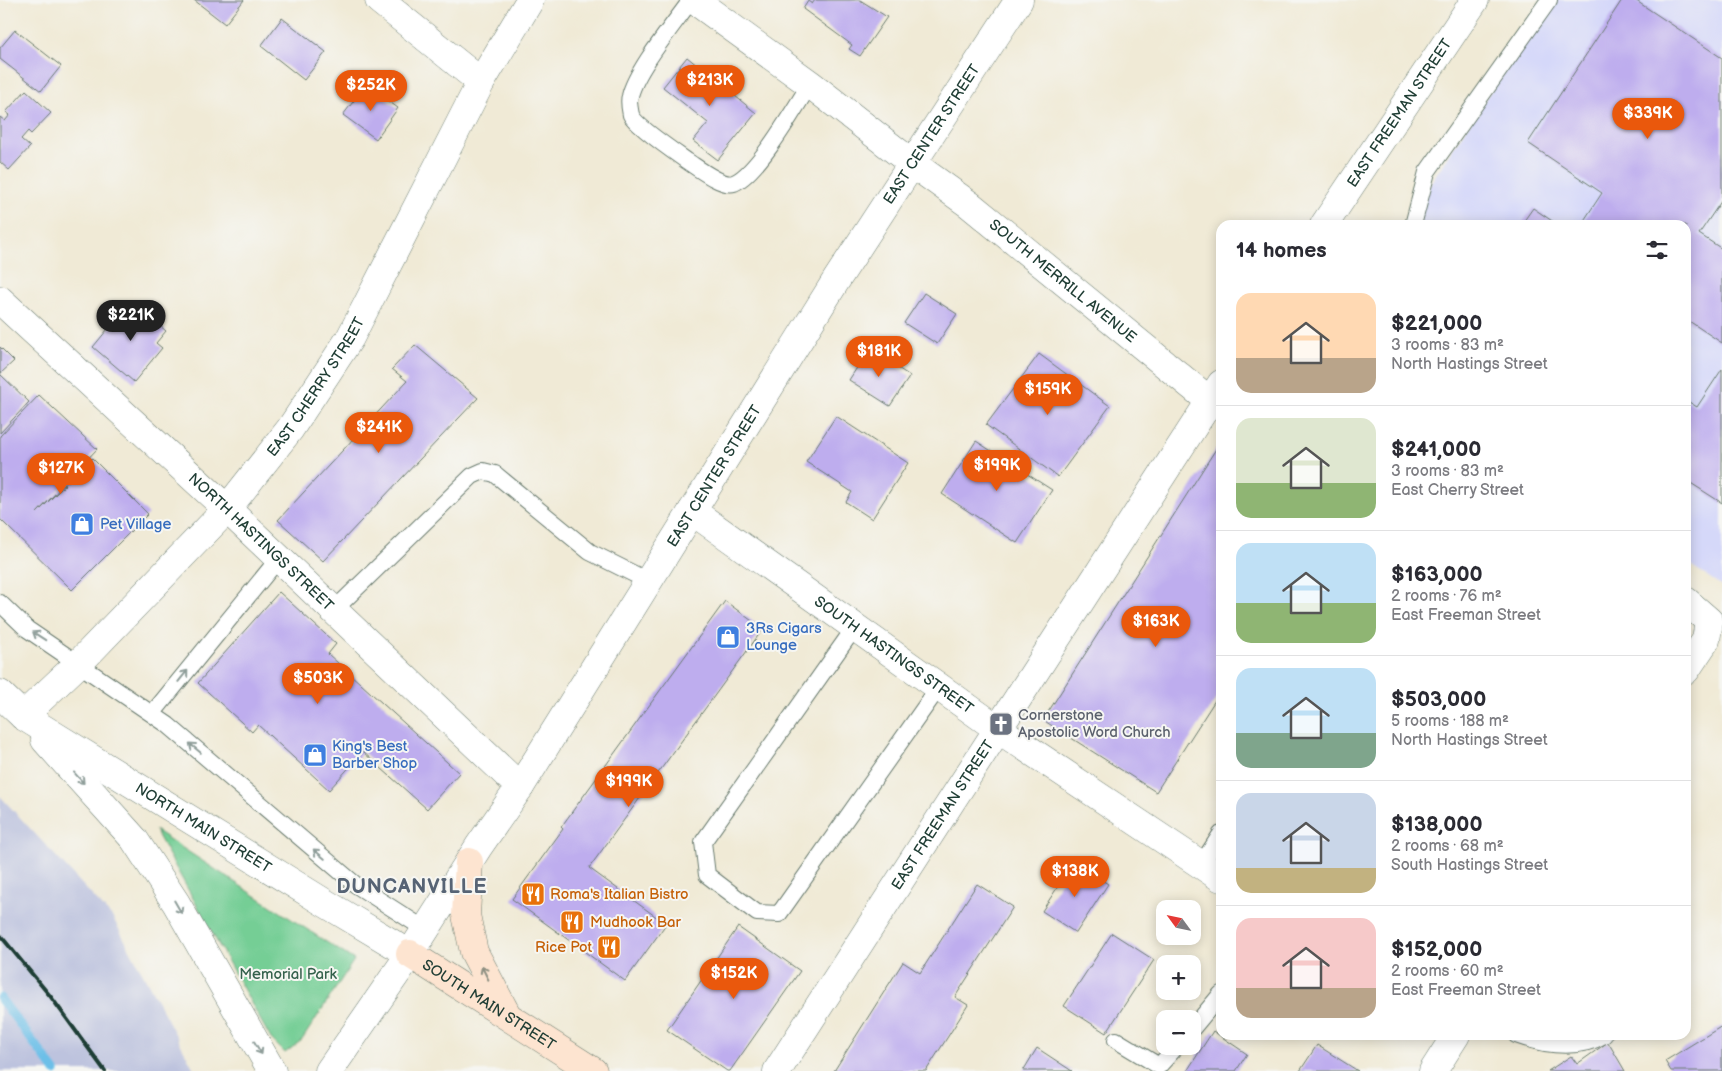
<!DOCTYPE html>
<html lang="en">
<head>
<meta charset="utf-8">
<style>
  body { margin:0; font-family:"Balsamiq Sans",sans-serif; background:#f7f7f7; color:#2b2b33; height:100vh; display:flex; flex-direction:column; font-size:19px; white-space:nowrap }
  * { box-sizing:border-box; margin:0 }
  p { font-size:16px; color:#7c7c81 }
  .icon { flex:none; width:28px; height:28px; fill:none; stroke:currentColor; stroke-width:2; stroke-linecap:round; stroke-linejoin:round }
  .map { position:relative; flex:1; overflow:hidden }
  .panel { position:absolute; left:1216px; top:220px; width:475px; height:820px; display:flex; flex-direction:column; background:#fff; border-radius:15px; box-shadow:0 2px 12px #0003 }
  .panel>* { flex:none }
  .needle { width:32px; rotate:303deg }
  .controls { position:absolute; left:1156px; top:900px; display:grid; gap:10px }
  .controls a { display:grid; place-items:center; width:45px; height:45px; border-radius:10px; background:#fff; box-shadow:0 2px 12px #0003; font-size:25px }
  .price { position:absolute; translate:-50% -42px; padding:0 11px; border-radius:18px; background:#ea580c; color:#fff; font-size:16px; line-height:32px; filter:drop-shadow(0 1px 2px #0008) }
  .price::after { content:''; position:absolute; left:50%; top:30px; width:15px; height:11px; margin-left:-8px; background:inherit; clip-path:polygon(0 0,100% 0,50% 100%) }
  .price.selected { background:#222; color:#fff }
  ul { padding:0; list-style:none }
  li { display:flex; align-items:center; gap:15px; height:125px; padding:0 20px }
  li+li { border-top:1px solid #e1e1e2 }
  li span { display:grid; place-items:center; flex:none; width:140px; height:100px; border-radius:15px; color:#555 }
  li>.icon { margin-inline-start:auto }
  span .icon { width:60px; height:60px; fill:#fffc; stroke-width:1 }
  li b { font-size:21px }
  h2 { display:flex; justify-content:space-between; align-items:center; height:60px; padding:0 20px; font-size:21px }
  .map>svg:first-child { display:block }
  .built { fill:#d5d8f9 }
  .industrial { fill:#bdc3de }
  .green { fill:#74ce95; stroke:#4a8664 }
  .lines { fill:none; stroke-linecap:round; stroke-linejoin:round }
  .stream { stroke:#6cbfe8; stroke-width:9 }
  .building { fill:#beadee }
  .service-casing { stroke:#687a6d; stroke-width:18 }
  .minor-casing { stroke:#687a6d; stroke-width:29 }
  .tertiary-casing { stroke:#687a6d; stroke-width:29 }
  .secondary-casing { stroke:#687a6d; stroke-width:29 }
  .service { stroke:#fff; stroke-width:16 }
  .minor { stroke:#fff; stroke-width:28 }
  .tertiary { stroke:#fff; stroke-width:28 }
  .secondary { stroke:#fde4d0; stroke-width:28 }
  .rail { stroke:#1f3d34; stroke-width:4 }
  .oneway { stroke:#8f9e9a }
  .oneway2 { stroke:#8e9082 }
  .labels { text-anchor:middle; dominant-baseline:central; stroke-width:4; stroke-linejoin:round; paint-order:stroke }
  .street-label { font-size:15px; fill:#1f3d34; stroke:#f6f6f2 }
  .shop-label { font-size:15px; fill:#366cbe; stroke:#f6f6f2; text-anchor:start }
  .worship-label { font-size:15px; fill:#5b616d; stroke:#f6f6f2; text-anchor:start }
  .food-label { font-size:15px; fill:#c56008; stroke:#f6f6f2; text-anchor:start }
  .park-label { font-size:15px; fill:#34614c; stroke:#f6f6f2 }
  .district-label { font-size:20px; font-weight:bold; letter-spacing:1px; fill:#576475; stroke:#f6f6f2 }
</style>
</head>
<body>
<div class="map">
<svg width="1722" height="1071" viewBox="0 0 1722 1071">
  <rect width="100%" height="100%" fill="#f6f6f2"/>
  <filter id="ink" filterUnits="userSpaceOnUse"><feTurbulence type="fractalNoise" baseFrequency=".02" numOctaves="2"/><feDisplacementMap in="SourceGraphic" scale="10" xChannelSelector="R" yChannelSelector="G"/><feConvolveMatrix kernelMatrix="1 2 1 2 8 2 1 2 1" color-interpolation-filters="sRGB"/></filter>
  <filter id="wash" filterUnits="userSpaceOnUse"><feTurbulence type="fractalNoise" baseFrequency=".0096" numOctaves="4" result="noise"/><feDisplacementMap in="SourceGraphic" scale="20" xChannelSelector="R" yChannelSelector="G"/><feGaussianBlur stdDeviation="1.12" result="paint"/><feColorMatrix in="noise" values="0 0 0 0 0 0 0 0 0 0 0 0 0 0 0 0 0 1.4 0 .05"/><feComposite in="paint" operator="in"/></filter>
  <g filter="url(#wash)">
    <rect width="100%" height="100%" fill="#f0ead6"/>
    <path class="built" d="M1550,0H1722V586L1686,562V225H1403Z"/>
    <path class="industrial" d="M0,796L113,918L195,1071H0Z"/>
    <path class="green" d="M155,830L354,960L302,1040L285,1053L271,1039Z"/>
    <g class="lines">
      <path class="stream" d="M0,998L55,1071"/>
    </g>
    <g id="blocks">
      <path class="building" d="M194,0H244L225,24Z
        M815,0H860L887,17L860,56L849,49L852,45L803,9L808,1L812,4Z
        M1622,0H1635L1722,58V200L1699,234L1722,249V343L1686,319V225H1581L1602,193L1528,143Z
        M282,18L326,52L304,80L261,46Z
        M15,30L61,66L41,91L0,59V48Z
        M687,57L756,113L718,160L693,141L708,123L663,87Z
        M366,85L398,108L376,139L343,115Z
        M26,90L51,113L31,134L28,131L21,139L30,147L9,170L0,162V117L5,121L10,115L6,112Z
        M1533,208L1558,225H1521Z
        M924,293L957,314L937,344L904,323Z
        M131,301L166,331L156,343L162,348L134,382L93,347Z
        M415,345L478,398L323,561L278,520L407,381L392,369Z
        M0,347L14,361L0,374L29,402L0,433Z
        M869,349L910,376L890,406L849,380Z
        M1039,354L1110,406L1058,477L986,425Z
        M1722,369V503L1686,480V422L1689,418L1686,416V400L1697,407Z
        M39,395L97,449L37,513L92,458L148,514L72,590L0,519V436Z
        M836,416L908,463L872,519L846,502L852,492L806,462Z
        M976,441L1052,490L1017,543L942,494Z
        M1221,441V691L1156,792L1043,720Z
        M279,592L336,644L328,654L459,773L427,809L363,752L329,790L258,725L252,732L198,683Z
        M725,601L763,629L589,868L666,924L625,981L512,899L563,829L561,827Z
        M1074,862L1108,884L1076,933L1042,911Z
        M977,884L1013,907L955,997L968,1005L926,1071H834L903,962L920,973Z
        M738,927L800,971L730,1071H727L667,1030Z
        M1112,933L1154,960L1106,1033L1064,1006Z
        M1722,1026V1071H1671L1665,1061Z
        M1213,1031L1247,1054L1236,1071H1187Z
        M1608,1042L1625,1071H1548L1571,1056L1577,1064Z
        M1317,1045L1358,1071H1300Z
        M1037,1048L1072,1071H1023Z"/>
    </g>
  </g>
  <g filter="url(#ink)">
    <use href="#blocks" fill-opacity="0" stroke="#687a6d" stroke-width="1"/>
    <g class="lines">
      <g class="service-casing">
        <path id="service" d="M691,0C674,24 636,70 630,96C628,101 630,110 631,115C635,125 677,154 687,161C698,168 722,187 734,183C758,173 795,108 810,84
          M1413,225L1427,172L1549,0
          M0,603L27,629L168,725L356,885L426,930
          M334,610L472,476L483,471L495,474L590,552L648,581
          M855,627L703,842L707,875L757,913L779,914L939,687
          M152,714L279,558
          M1201,865L1221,834
          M1192,1029L1221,994
          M1516,1035C1544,1045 1577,1051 1604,1035
          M1116,1040L1159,1066L1177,1046"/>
      </g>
      <g class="minor-casing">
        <g id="minor">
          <path d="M379,0L481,82"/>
          <path id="s1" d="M694,0L810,84L913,164L970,205L1210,401"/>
          <path id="s2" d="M0,300L227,509L520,787"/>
          <path id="s3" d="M692,511L998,729L1221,878"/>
          <path d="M1686,601L1709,621L1706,640L1686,670"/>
          <path id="s4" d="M23,716L79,663L227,509L290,429L350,338L481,82L530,0"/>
          <path d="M1433,1071L1456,1035"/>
        </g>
      </g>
      <g class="tertiary-casing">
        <g id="tertiary">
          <path id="s5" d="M1324,225L1475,0"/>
          <path id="s6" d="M0,694L23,716L325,903L410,954"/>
          <path d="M45,740L134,839L176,903L272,1071"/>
          <path id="s7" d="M329,1071L410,954L479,846L520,787L837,279L1019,0"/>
          <path id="s8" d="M777,1071L1221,384"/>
        </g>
      </g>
      <g class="secondary-casing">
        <g id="secondary">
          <path d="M469,862L466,915L474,952L507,1015"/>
          <path id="s9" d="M410,954L593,1071"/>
        </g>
      </g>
      <use href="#service" class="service"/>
      <use href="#minor" class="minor"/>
      <use href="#tertiary" class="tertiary"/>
      <use href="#secondary" class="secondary"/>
      <path class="rail" d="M0,935L51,997L105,1071"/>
    </g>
    <defs><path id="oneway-shaft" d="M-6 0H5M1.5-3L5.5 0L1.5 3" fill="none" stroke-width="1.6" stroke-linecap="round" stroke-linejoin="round" transform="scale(1.25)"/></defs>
    <g class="oneway">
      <use href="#oneway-shaft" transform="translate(39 636) rotate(-147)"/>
      <use href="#oneway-shaft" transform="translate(183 676) rotate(-51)"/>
      <use href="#oneway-shaft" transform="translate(195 748) rotate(-140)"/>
      <use href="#oneway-shaft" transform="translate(79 778) rotate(48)"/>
      <use href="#oneway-shaft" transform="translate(319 854) rotate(-140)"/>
      <use href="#oneway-shaft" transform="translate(178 907) rotate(60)"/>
      <use href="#oneway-shaft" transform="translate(258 1048) rotate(59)"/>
    </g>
    <use class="oneway2" href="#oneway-shaft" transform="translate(485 973) rotate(-117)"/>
  </g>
  <defs>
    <g id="shop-square" transform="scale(1.25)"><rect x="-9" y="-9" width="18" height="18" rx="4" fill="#3f7fe0" stroke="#f6f6f2"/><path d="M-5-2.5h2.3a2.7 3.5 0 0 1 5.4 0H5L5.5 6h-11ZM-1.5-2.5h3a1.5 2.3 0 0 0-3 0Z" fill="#fff"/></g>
    <g id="church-square" transform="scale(1.25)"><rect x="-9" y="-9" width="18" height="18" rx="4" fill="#6b7280" stroke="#f6f6f2"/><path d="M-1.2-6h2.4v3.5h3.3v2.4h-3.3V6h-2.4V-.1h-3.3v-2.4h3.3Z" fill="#fff"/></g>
    <g id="restaurant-square" transform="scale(1.25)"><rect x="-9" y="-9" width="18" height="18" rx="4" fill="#e8710a" stroke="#f6f6f2"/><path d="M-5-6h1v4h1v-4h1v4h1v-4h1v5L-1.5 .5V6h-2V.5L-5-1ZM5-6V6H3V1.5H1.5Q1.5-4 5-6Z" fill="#fff"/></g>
  </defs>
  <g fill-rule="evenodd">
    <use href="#shop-square" x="82" y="524"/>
    <use href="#shop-square" x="728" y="637"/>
    <use href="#church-square" x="1001" y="724"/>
    <use href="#shop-square" x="315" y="755"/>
    <use href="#restaurant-square" x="533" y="894"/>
    <use href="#restaurant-square" x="572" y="922"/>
    <use href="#restaurant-square" x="609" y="947"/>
  </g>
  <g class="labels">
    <g class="street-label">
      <text stroke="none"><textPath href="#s5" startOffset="135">EAST FREEMAN STREET</textPath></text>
      <text stroke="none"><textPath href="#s7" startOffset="1114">EAST CENTER STREET</textPath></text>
      <text stroke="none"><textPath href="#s1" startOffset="464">SOUTH MERRILL AVENUE</textPath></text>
      <text stroke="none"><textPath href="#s4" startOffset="442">EAST CHERRY STREET</textPath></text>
      <text stroke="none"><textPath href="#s7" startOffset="709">EAST CENTER STREET</textPath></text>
      <text stroke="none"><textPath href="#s2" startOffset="356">NORTH HASTINGS STREET</textPath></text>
      <text stroke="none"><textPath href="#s3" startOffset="248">SOUTH HASTINGS STREET</textPath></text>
      <text stroke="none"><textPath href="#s8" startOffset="305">EAST FREEMAN STREET</textPath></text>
      <text stroke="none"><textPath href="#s6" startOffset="244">NORTH MAIN STREET</textPath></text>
      <text stroke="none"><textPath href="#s9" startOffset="94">SOUTH MAIN STREET</textPath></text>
    </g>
    <g class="shop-label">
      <text x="100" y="524">Pet Village</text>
      <text x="746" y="628">3Rs Cigars<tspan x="746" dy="17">Lounge</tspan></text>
      <text x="332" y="746">King's Best<tspan x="332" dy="17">Barber Shop</tspan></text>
    </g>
    <g class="worship-label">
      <text x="1018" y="715">Cornerstone<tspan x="1018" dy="17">Apostolic Word Church</tspan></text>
    </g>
    <g class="food-label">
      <text x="550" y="894">Roma's Italian Bistro</text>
      <text x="590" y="922">Mudhook Bar</text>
      <text x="592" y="947" text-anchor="end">Rice Pot</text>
    </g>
    <g class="park-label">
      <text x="288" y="974">Memorial Park</text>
    </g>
    <g class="district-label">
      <text x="412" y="887">DUNCANVILLE</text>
    </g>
  </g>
</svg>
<div class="controls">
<a><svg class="needle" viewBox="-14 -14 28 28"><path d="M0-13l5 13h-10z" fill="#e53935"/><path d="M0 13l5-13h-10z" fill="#7c7c81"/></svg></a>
<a>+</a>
<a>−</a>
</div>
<b class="price" style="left:710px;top:107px">$213K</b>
<b class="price" style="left:371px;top:112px">$252K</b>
<b class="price" style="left:1648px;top:140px">$339K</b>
<b class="price selected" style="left:131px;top:342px">$221K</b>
<b class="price" style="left:879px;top:378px">$181K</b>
<b class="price" style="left:1048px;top:416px">$159K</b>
<b class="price" style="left:379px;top:454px">$241K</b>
<b class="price" style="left:997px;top:492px">$199K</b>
<b class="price" style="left:61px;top:495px">$127K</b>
<b class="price" style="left:1156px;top:648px">$163K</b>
<b class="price" style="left:318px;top:705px">$503K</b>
<b class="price" style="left:629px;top:808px">$199K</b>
<b class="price" style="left:1075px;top:898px">$138K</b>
<b class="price" style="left:734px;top:1000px">$152K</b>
<section class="panel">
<h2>14 homes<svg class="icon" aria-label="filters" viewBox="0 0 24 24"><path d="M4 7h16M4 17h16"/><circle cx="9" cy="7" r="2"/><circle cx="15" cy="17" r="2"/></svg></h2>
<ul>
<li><span style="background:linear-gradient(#ffd9b3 65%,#b9a48a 0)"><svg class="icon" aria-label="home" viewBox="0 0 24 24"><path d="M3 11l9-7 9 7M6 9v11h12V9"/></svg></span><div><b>$221,000</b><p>3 rooms · 83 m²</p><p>North Hastings Street</p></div></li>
<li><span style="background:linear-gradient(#dfe7d0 65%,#8fb573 0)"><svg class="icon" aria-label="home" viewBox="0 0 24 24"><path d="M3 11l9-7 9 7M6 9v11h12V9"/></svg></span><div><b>$241,000</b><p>3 rooms · 83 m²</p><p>East Cherry Street</p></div></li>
<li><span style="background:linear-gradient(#bfe0f5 60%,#8fb573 0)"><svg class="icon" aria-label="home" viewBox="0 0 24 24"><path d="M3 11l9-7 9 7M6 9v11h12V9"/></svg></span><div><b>$163,000</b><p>2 rooms · 76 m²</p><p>East Freeman Street</p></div></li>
<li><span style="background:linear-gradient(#bfe0f5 65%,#7fa58c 0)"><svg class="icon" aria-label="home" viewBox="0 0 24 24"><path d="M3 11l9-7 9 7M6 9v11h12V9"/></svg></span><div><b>$503,000</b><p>5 rooms · 188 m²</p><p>North Hastings Street</p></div></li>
<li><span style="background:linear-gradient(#c9d6e8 75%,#c2b280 0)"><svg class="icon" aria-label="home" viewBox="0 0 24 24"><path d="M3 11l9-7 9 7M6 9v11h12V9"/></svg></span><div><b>$138,000</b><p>2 rooms · 68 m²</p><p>South Hastings Street</p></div></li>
<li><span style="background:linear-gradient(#f6c9c9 70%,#b9a48a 0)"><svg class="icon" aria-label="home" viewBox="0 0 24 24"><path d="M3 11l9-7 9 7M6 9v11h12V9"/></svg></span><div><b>$152,000</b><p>2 rooms · 60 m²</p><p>East Freeman Street</p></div></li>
</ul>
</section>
</div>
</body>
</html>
